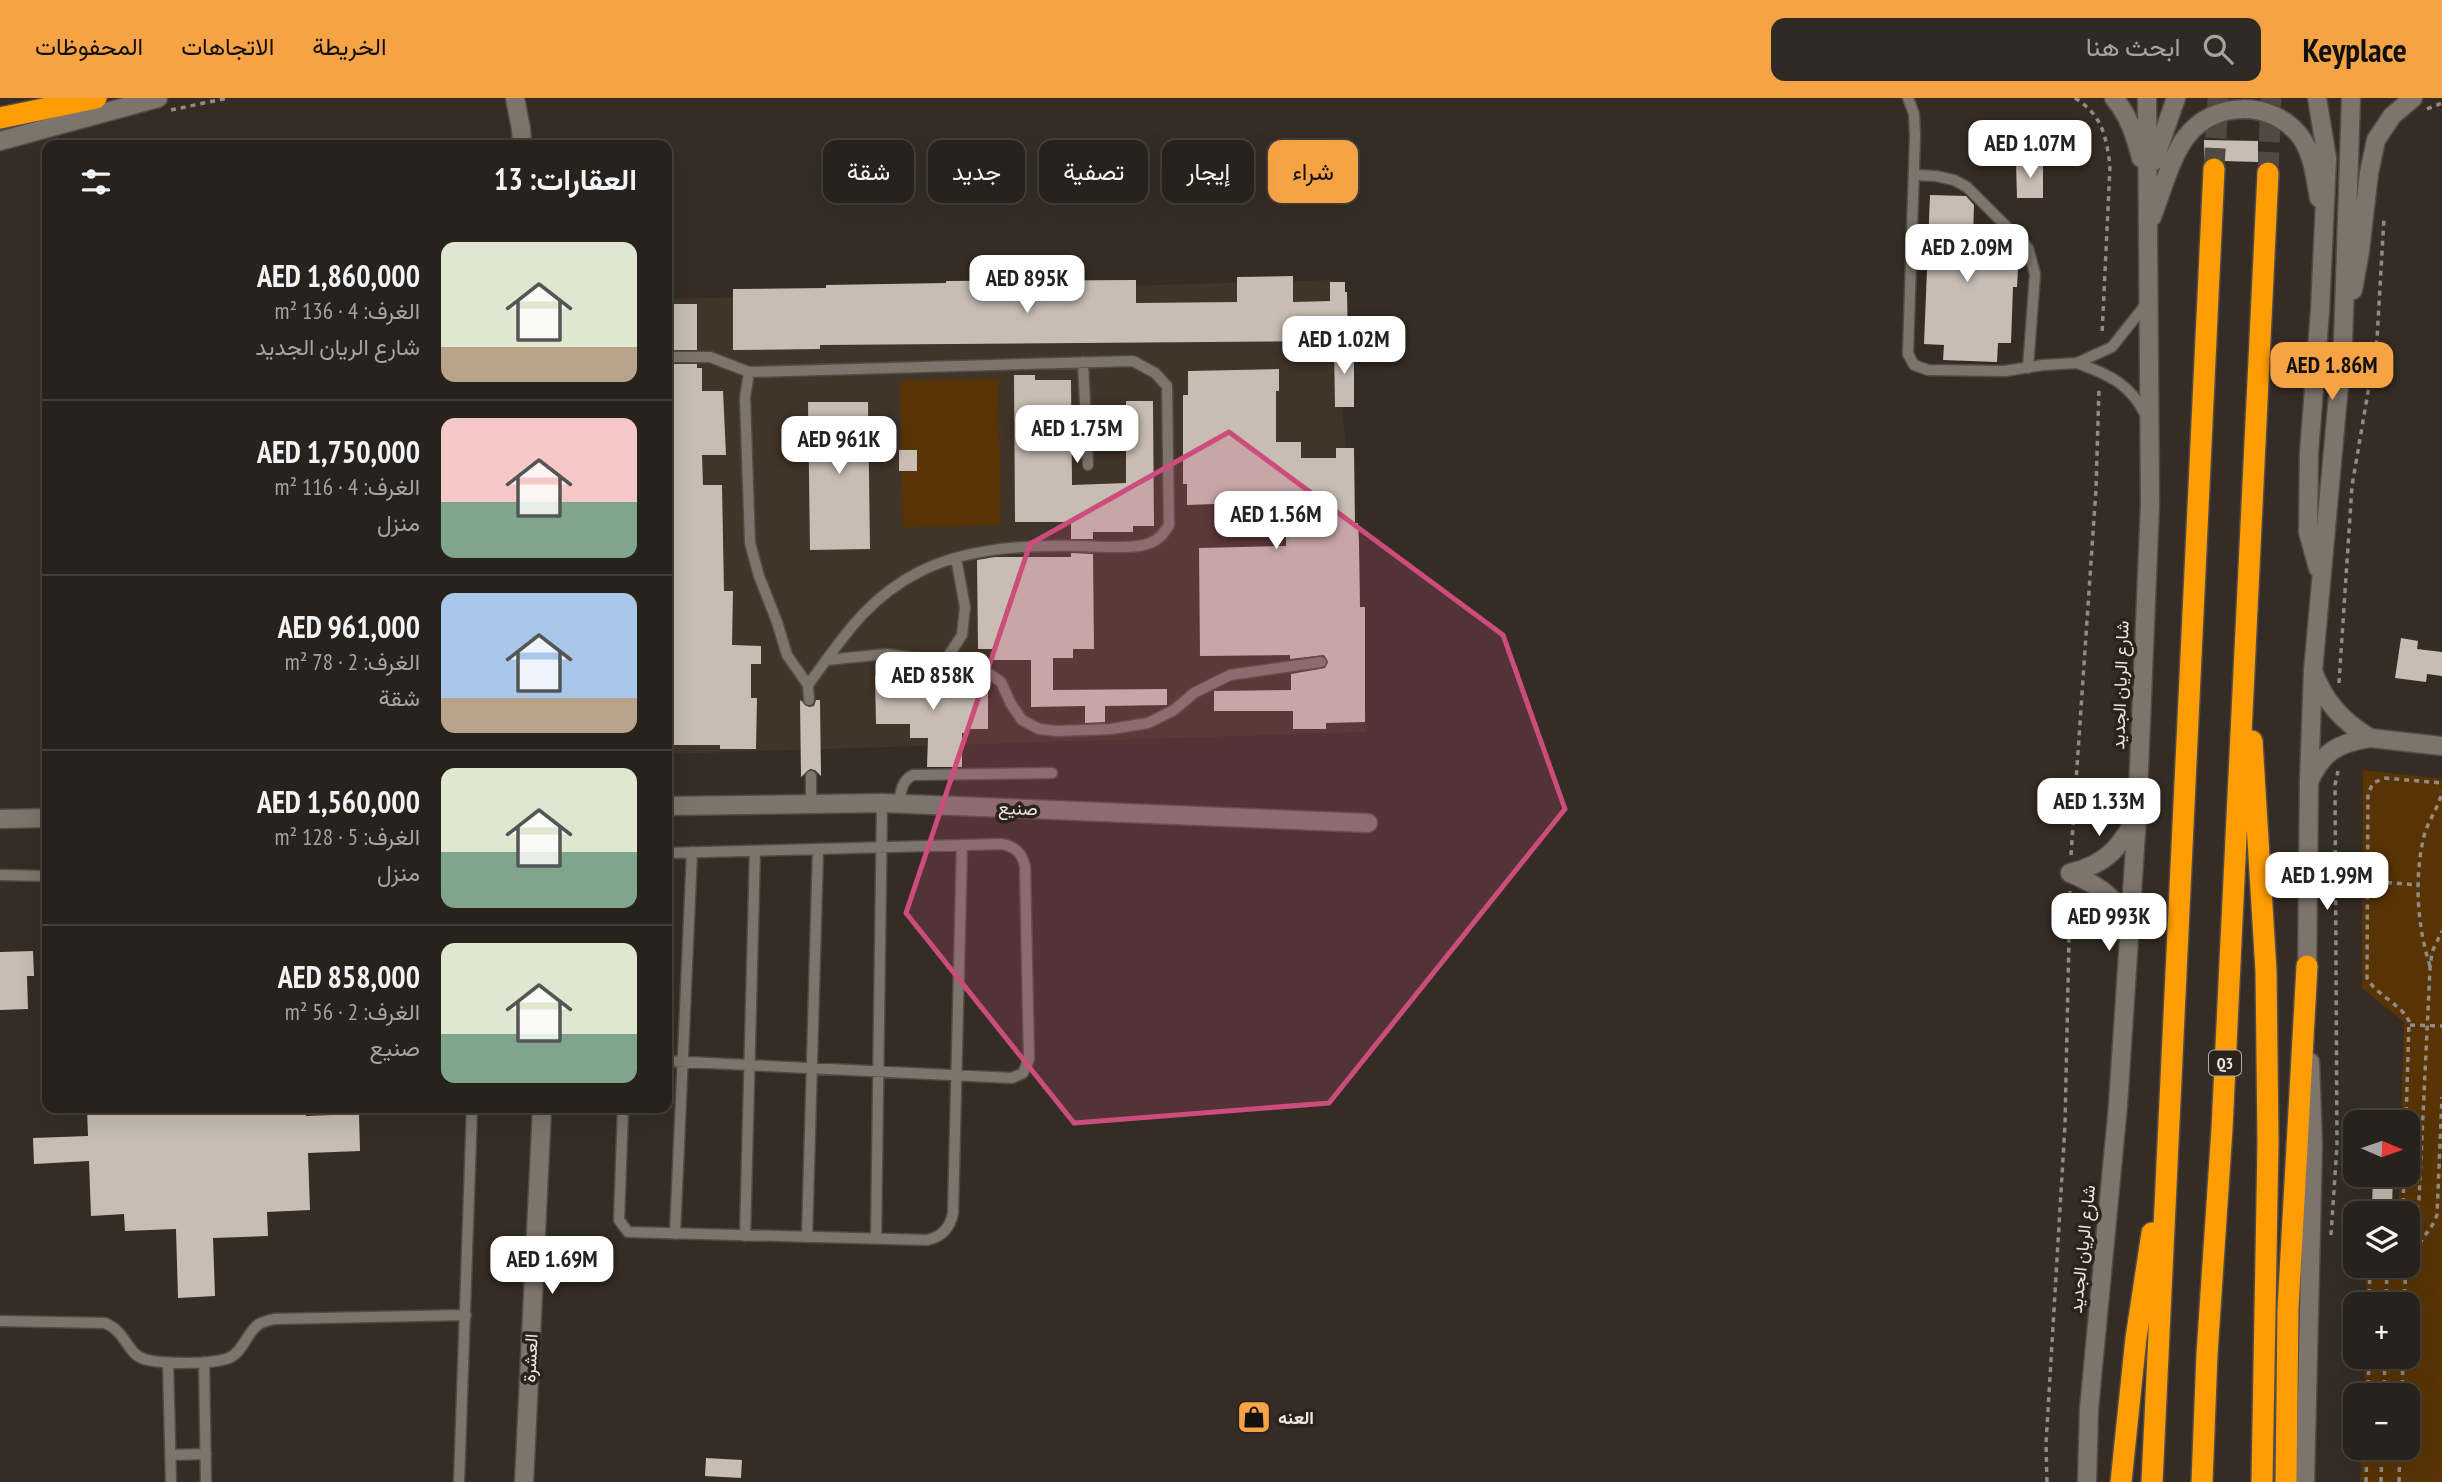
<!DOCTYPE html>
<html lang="ar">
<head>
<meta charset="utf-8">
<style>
  body { margin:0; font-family:"PT Sans Narrow",Vazirmatn,sans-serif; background:#302a25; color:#f1f3f6; direction:rtl; height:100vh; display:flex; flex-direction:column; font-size:26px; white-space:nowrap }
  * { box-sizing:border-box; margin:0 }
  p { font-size:23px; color:#a5a4a3 }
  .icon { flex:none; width:38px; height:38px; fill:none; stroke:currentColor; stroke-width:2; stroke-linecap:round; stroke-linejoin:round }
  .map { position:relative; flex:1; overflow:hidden; direction:ltr }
  .drawer { position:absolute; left:42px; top:42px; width:630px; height:973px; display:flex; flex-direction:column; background:#28221c; border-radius:14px; box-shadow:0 7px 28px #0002,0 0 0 2px #443f3b; direction:rtl }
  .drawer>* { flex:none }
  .guide { position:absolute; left:693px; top:42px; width:665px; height:63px; direction:rtl; display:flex; gap:14px }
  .needle { width:46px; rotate:92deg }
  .buttons { position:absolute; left:2343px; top:1012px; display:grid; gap:14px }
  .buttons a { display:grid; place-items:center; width:77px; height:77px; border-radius:14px; background:#28221c; box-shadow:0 7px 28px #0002,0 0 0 2px #443f3b; font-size:35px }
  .price { position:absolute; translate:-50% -60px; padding:0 16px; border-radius:14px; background:#fff; color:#222; font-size:23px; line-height:46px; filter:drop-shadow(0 2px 4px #0008) }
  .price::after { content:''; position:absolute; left:50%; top:42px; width:21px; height:16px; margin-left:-10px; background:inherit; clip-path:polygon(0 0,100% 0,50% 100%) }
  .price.selected { background:#f5a345; color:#111 }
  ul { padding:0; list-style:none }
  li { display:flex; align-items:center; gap:21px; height:175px; padding:0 35px }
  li+li { border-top:2px solid #443f3b }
  li span { display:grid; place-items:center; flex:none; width:196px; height:140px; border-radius:14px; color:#555 }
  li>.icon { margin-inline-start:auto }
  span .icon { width:84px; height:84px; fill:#fffc; stroke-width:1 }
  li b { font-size:30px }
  h2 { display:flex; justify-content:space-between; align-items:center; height:84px; padding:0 35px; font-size:30px }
  .tag { padding:0 24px; border-radius:14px; background:#28221c; box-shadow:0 7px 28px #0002,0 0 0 2px #443f3b; font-size:24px; line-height:63px }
  .tag.selected { background:#f5a345; color:#111 }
  header { display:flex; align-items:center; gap:42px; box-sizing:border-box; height:98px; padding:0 35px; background:#f5a345; color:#111 }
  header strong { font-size:33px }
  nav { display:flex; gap:38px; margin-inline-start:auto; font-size:24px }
  .search { width:490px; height:63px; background:#302a25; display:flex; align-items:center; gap:18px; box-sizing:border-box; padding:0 24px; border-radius:14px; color:#a5a4a3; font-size:26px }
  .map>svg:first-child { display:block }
  .built { fill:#413428 }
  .green { fill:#583405 }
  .building { fill:#c7bdb3 }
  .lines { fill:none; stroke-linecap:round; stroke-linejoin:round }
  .highway-tunnel { stroke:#504941; stroke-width:21; stroke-dasharray:21 10; stroke-linecap:butt }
  .lane-casing { stroke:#524b45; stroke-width:13 }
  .street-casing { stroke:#524b45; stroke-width:21 }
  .secondary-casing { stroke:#524b45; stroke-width:21 }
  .highway-casing { stroke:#524b45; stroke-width:24 }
  .path { stroke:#918b84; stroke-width:3.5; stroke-dasharray:5 5; stroke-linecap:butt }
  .lane { stroke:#7d746b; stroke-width:10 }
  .street { stroke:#7d746b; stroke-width:18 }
  .secondary { stroke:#7d746b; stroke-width:18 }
  .highway { stroke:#fe9c03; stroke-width:21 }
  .marked { fill:#cc4c7c; fill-opacity:0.2; stroke:#cc4c7c; stroke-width:5; stroke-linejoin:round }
  .labels { text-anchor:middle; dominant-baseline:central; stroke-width:7; stroke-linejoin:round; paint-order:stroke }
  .shield { fill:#2b231b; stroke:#b1aca6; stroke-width:2 }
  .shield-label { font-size:16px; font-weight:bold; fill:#ebe6e1 }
  .street-label { font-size:18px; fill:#ebe6e1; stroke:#2b231b }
  .poi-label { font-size:18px; font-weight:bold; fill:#ebe6e1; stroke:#2b231b; text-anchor:start }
</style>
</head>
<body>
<header>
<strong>Keyplace</strong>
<div class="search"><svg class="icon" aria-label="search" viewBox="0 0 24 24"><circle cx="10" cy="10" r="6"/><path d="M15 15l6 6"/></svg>ابحث هنا</div>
<nav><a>الخريطة</a><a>الاتجاهات</a><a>المحفوظات</a></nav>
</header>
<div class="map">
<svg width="2442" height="1384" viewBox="0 0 2442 1384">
  <rect width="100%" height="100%" fill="#352d25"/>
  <path class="built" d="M1333,182L1367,634L667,656V201Z"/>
  <path class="green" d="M998,281L1001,427L903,429L900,283Z
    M2363,672L2442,681V1384H2360L2362,1349H2408V1297H2364L2365,1258H2408V1206H2366V1167H2408V1115H2398L2400,1076H2408V1024H2401L2404,924L2362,890Z"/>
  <path class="building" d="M2204,42L2258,43V64L2224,63L2214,58L2204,63Z
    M2016,65H2043V100H2017Z
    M1930,97L1966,98L1974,107L1973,139L2008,141L2013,146V150L2019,151L2017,189H2013L2011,245H1998L1997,264L1943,262L1944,247L1924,246Z
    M1293,178V204L1330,203V184H1345V194H1347L1348,243L820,247V251L733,252V191L826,190V187L946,185V183L1136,182V205L1237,204V179Z
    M667,206H697V252H667Z
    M1354,248V309H1335L1334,249Z
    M667,266H697V270H702V293H723L726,357H702L703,387H722L724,493H733L732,547L761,548V566H751V600H757L756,651H720V647H667L669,601H672L671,546H667Z
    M1279,271V293H1276V344H1301V360H1336V350H1354L1355,425H1358L1359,444L1360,509H1365V624L1326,625V631H1293V613H1214V593L1291,592V576L1325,570L1328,564L1324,557L1290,561V557L1200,558L1199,450L1286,448V405L1244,406V416H1215V406L1187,407V386H1183V297H1188V273Z
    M1014,277H1035V282H1071L1072,387L1126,385V303H1153L1154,428H1133V434H1093V441H1071V424H1015Z
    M808,304H868L870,451L810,452Z
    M899,352H917V373H899Z
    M1071,455L1093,456L1094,551H1073V560H1053V592L1167,591V607L1105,608V624L1085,625V608L1031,609V562H992V551H978L977,462L995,459H1071Z
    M2401,540L2418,543L2417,551L2442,554V578L2427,576L2426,584L2395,580Z
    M901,573H933V585L988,587V631H967V635H962V669H927L928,640H910V626H876L875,578H901Z
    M800,602L809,609L814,608L816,602H820L821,678L815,672L810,671L801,679Z
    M33,853L34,878H27L28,911L0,912V854Z
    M87,1010H306V1018L359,1016L360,1053L308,1055L310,1112L267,1114L268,1138L213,1140L215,1198L178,1200L176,1131L125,1133L124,1116L91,1118L89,1063L34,1066L33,1040L88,1038Z
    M2373,1076H2393L2392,1111L2372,1110Z
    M706,1360L742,1362L741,1380L705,1378Z"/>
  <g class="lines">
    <path class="highway-tunnel" d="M2214,71L2218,0
      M2268,75L2271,0"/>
    <g class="lane-casing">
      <path id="lane" d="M1908,0L1914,16L1915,38L1908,256L1914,267L1928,272L2005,273L2043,267L2077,265L2112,249L2146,206
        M1915,77L1936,78L1954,82L1967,89L2028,150L2035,176L2028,270
        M667,259H710L749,274
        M1083,264L1088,367
        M2077,265C2108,276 2131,286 2146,318
        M826,562L887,556L980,569L1001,584L1011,606L1022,622L1039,631L1058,633L1111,631L1148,625L1174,612L1194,595L1230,577L1321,564
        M945,563L962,537L965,509L956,460
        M808,587C842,541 866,501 919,474C966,450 1024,447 1076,448C1093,448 1136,452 1150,445C1159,442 1164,435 1169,427L1167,288L1155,275L1133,263L749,274L745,300L750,445L759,478L777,524L787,557L808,587L809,602
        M811,678V707
        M899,706C901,694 901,683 913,677L1052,675
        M667,755L1001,746C1015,748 1022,755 1025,768L1029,961L1023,975L1012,980L667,963
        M0,777L47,778
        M623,1010L619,1122L628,1134L927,1142C942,1139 950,1130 953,1115L962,747
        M675,1136L692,754
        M745,1138L755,753
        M807,1139L818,751
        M876,1141L882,705
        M0,1223L105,1225C127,1234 126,1255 144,1261C160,1266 216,1267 231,1259C244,1252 247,1234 259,1226C263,1224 270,1222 274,1221L466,1217
        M204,1264L206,1384
        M168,1265L171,1384
        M170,1357L206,1356
        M459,1384L472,1010"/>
    </g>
    <g class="street-casing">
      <path id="street" d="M515,0L521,31L522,47
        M2313,573C2324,603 2342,623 2370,640
        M2309,684C2322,654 2338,645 2370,640L2442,648
        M667,708L882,705L1368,725
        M0,721L47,720
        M2070,775C2107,766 2119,750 2137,719
        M2070,775C2102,789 2117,799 2130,832
        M524,1384L542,1010"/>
    </g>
    <g class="secondary-casing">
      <path id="secondary" d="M2114,0C2129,18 2135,37 2141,60
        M2317,0L2327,60L2320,213L2309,355L2308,434L2318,470
        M0,43L158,0
        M2154,63L2176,0
        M2152,119C2162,93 2170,61 2186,39C2214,2 2272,2 2300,38C2313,55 2315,79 2319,100
        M2353,192L2360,153L2369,75L2376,42L2392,18L2413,0
        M2307,880L2309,684L2313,573L2343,243L2351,0
        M2087,1384L2089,1311L2118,1007L2137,719L2150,406L2147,0
        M2305,1384L2313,1046L2310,964"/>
    </g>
    <g class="highway-casing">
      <path id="highway" d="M0,20L96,0
        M2252,643L2266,873L2268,1044L2262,1384
        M2121,1384L2136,1240L2152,1135
        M2152,1384L2214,71
        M2202,1384L2207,1256L2222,1031L2268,75
        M2286,1384L2288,1211L2307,868"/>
    </g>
    <path class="path" d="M2075,0C2102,17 2106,37 2110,68L2102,237
      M2427,11L2442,5
      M171,12L228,0
      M2339,585L2352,388L2377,241L2384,120
      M2071,757L2096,391L2099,290
      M2367,783L2419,787
      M2430,868C2417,827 2414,780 2424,738C2428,722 2439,710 2442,693
      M2410,927L2442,928
      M2406,1024L2409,923C2400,905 2377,898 2367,880L2368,696L2373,685L2384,680L2442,685
      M2403,1115L2404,1076
      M2408,1130L2417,1112L2419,1102L2430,870L2432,854L2442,833
      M2331,1137L2337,1048L2335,687L2338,673
      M2408,1162L2433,1126L2437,1117L2442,999
      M2369,1206L2370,1167
      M2386,1206L2387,1167
      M2404,1206L2406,1167
      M2368,1297L2369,1258
      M2384,1297L2385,1258
      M2402,1297L2403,1258
      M2047,1384L2046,1346L2065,1027L2070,793
      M2366,1384L2367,1349
      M2381,1384L2382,1349
      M2399,1384L2400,1349"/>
    <use href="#lane" class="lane"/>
    <use href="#street" class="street"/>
    <use href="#secondary" class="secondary"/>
    <use href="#highway" class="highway"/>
  </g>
  <path class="marked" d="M1229,334L1503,537L1565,711L1329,1005L1074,1025L906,815L1030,446Z"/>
  <defs>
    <g id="shop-square" transform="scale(1.75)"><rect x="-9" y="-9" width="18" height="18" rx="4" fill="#f5a345" stroke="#2b231b"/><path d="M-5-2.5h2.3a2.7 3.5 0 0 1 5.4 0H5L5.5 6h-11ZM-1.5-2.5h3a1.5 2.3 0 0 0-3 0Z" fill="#111"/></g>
  </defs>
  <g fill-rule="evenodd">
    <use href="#shop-square" x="1254" y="1319"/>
  </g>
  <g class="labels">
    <rect class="shield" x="2209" y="952.5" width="32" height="25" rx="5"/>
    <g class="shield-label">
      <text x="2225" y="965">Q3</text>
    </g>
    <g class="street-label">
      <text transform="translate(2120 587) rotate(-88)">شارع الريان الجديد</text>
      <text transform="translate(1018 710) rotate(2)">صنيع</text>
      <text transform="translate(2082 1151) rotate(-84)">شارع الريان الجديد</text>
      <text transform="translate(530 1260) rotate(-87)">العشرة</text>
    </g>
    <g class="poi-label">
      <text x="1278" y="1319">العنه</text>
    </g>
  </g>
</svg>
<div class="buttons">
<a><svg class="needle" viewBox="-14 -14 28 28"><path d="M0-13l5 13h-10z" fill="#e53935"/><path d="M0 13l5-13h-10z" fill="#a5a4a3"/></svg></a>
<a><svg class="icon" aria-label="layers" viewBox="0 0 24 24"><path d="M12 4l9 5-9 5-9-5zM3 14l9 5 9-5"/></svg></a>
<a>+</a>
<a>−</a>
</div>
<b class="price" style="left:2030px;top:82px">AED 1.07M</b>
<b class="price" style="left:1967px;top:186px">AED 2.09M</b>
<b class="price" style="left:1027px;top:217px">AED 895K</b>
<b class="price" style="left:1344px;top:278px">AED 1.02M</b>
<b class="price selected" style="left:2332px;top:304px">AED 1.86M</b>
<b class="price" style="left:1077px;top:367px">AED 1.75M</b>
<b class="price" style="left:839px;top:378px">AED 961K</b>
<b class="price" style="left:1276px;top:453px">AED 1.56M</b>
<b class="price" style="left:933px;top:614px">AED 858K</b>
<b class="price" style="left:2099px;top:740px">AED 1.33M</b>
<b class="price" style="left:2327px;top:814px">AED 1.99M</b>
<b class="price" style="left:2109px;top:855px">AED 993K</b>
<b class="price" style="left:552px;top:1198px">AED 1.69M</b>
<div class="guide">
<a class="tag selected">شراء</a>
<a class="tag">إيجار</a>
<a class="tag">تصفية</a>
<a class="tag">جديد</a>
<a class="tag">شقة</a>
</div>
<section class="drawer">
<h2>العقارات: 13<svg class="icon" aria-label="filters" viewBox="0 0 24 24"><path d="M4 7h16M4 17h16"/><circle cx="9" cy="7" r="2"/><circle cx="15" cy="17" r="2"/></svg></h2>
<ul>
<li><span style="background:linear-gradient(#dfe7d0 75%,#b9a48a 0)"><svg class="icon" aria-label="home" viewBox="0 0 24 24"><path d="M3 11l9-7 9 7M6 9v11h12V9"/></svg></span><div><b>AED 1,860,000</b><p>الغرف: 4 · 136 m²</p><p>شارع الريان الجديد</p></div></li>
<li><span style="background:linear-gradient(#f6c9c9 60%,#7fa58c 0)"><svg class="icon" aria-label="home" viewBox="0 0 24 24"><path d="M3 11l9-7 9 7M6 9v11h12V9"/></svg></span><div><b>AED 1,750,000</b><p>الغرف: 4 · 116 m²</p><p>منزل</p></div></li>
<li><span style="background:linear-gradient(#a9c7e8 75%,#b9a48a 0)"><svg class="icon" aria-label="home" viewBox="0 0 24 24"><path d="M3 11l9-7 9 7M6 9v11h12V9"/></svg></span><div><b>AED 961,000</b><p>الغرف: 2 · 78 m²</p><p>شقة</p></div></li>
<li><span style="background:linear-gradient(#dfe7d0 60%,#7fa58c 0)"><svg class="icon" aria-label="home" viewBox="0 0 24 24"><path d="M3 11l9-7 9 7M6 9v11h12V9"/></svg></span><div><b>AED 1,560,000</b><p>الغرف: 5 · 128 m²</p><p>منزل</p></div></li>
<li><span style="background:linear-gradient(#dfe7d0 65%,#7fa58c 0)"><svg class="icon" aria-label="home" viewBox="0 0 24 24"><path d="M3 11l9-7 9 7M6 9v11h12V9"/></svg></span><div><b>AED 858,000</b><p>الغرف: 2 · 56 m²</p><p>صنيع</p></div></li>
</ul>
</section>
</div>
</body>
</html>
